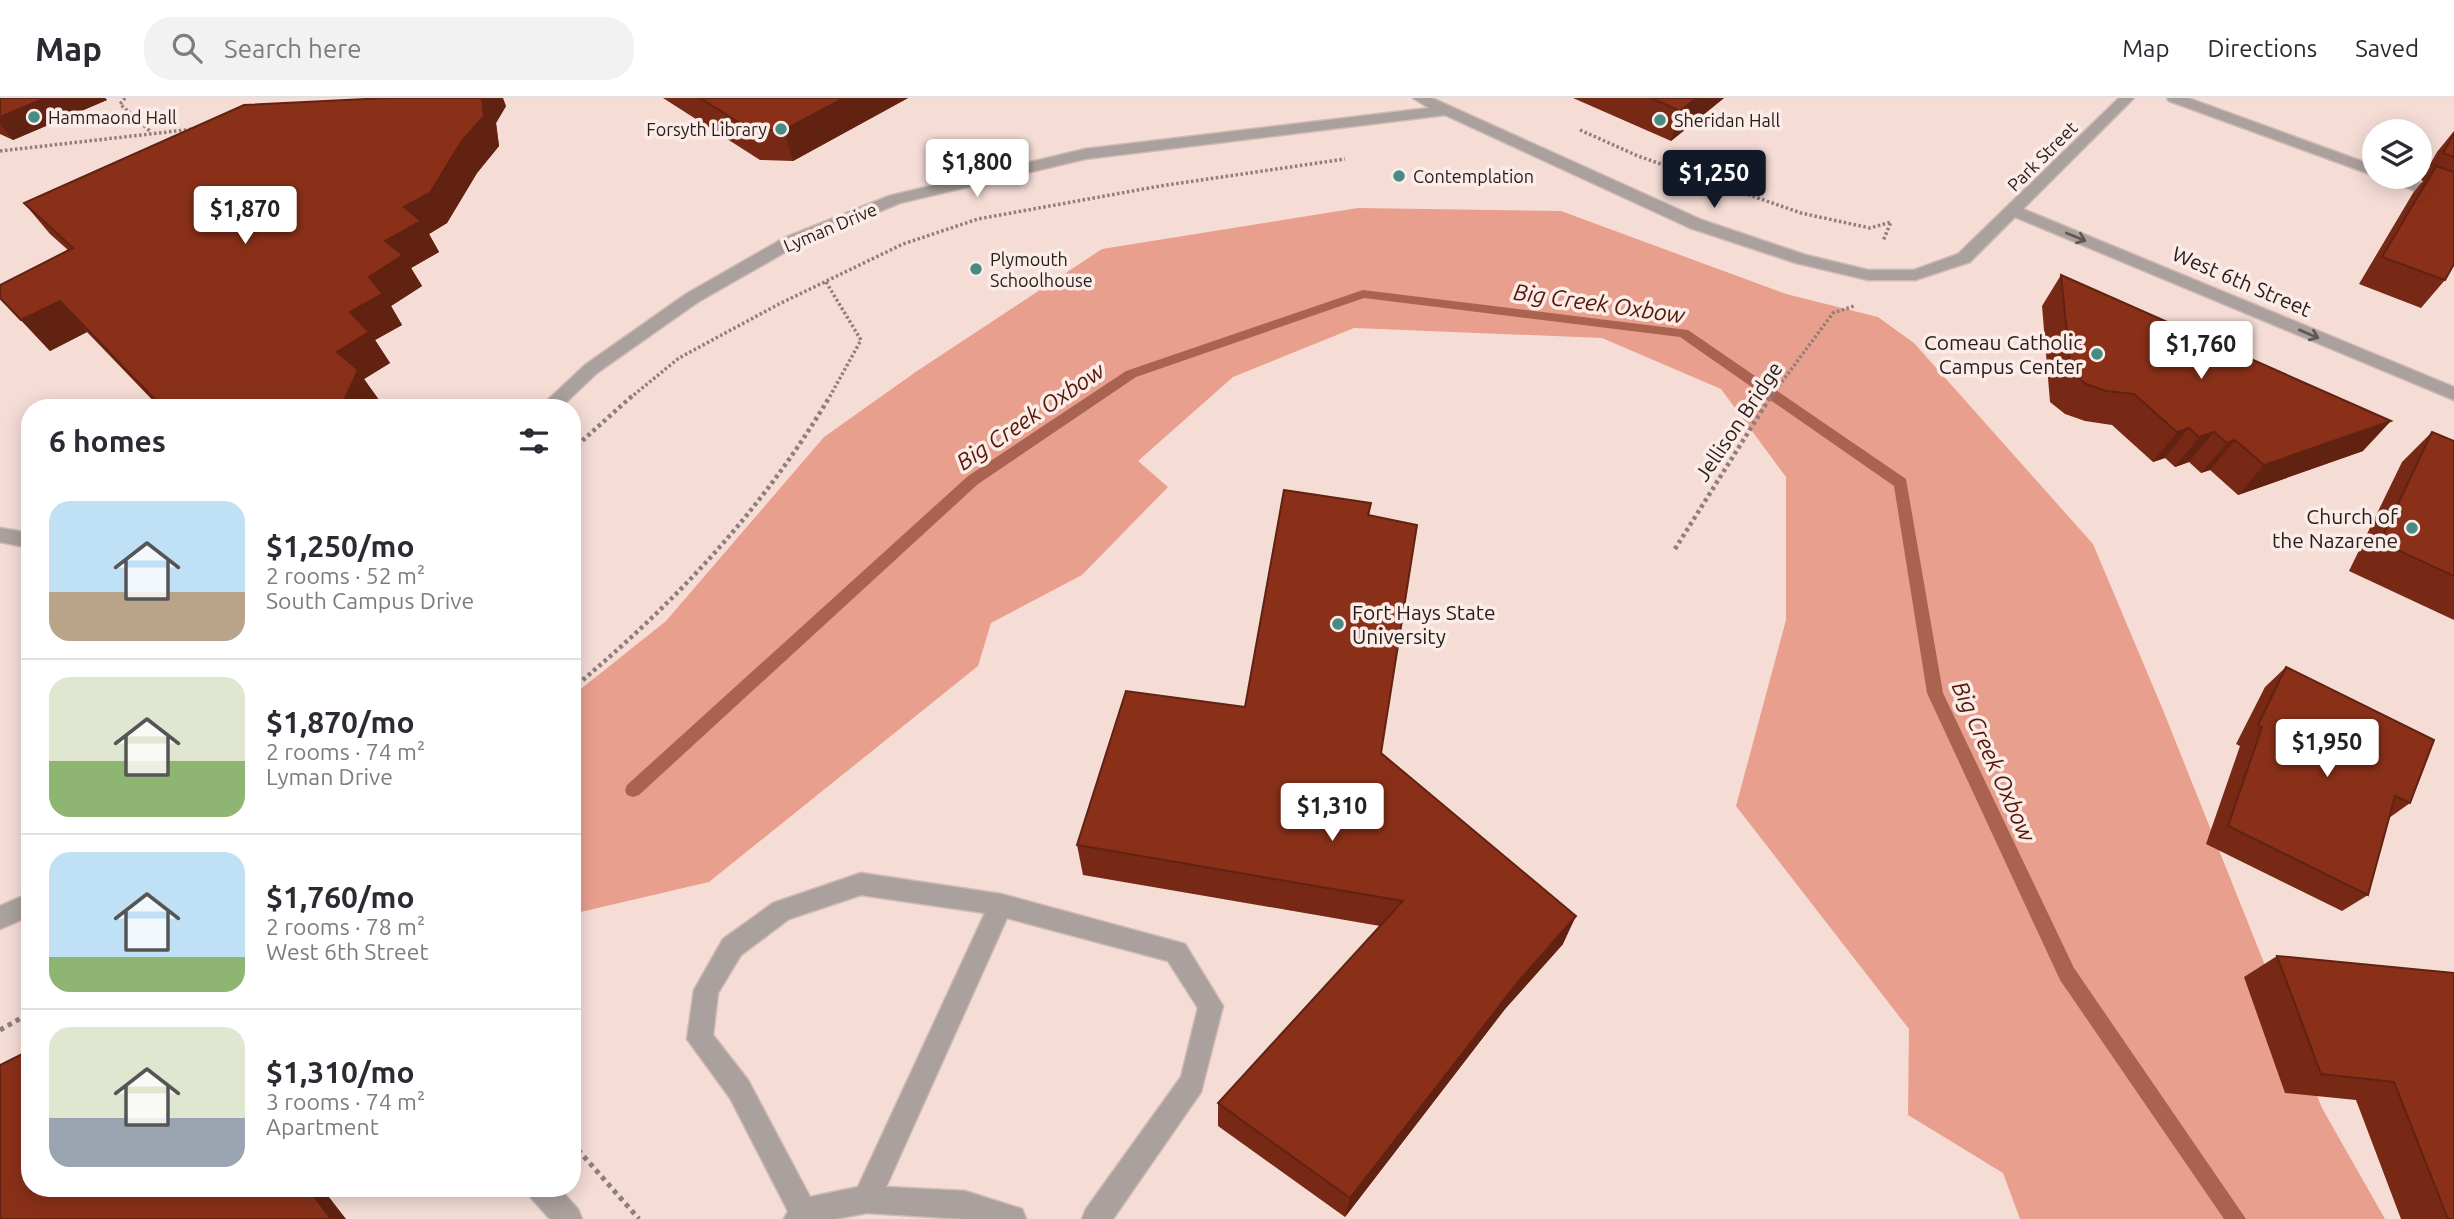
<!DOCTYPE html>
<html lang="en">
<head>
<meta charset="utf-8">
<style>
  body { margin:0; font-family:Ubuntu,sans-serif; background:#f2f2f3; color:#2b2b33; height:100vh; display:flex; flex-direction:column; font-size:26px; white-space:nowrap }
  * { box-sizing:border-box; margin:0 }
  p { font-size:23px; color:#7c7c81 }
  .icon { flex:none; width:38px; height:38px; fill:none; stroke:currentColor; stroke-width:2; stroke-linecap:round; stroke-linejoin:round }
  .map { position:relative; flex:1; overflow:hidden }
  .details { position:absolute; left:21px; top:301px; width:560px; height:798px; display:flex; flex-direction:column; background:#fff; border-radius:28px; box-shadow:0 4px 18px #0003 }
  .details>* { flex:none }
  .fabs { position:absolute; left:2362px; top:21px; display:grid; gap:14px }
  .fabs a { display:grid; place-items:center; width:70px; height:70px; border-radius:50%; background:#fff; box-shadow:0 4px 18px #0003; font-size:35px }
  .price { position:absolute; translate:-50% -60px; padding:0 16px; border-radius:7px; background:#fff; color:#222; font-size:23px; line-height:46px; filter:drop-shadow(0 2px 4px #0008) }
  .price::after { content:''; position:absolute; left:50%; top:42px; width:21px; height:16px; margin-left:-10px; background:inherit; clip-path:polygon(0 0,100% 0,50% 100%) }
  .price.current { background:#111827; color:#fff }
  ul { padding:0; list-style:none }
  li { display:flex; align-items:center; gap:21px; height:175px; padding:0 28px }
  li+li { border-top:2px solid #e1e1e2 }
  li span { display:grid; place-items:center; flex:none; width:196px; height:140px; border-radius:21px; color:#555 }
  li>.icon { margin-inline-start:auto }
  span .icon { width:84px; height:84px; fill:#fffc; stroke-width:1 }
  li b { font-size:30px }
  h2 { display:flex; justify-content:space-between; align-items:center; height:84px; padding:0 28px; font-size:30px }
  header { display:flex; align-items:center; gap:42px; box-sizing:border-box; height:98px; padding:0 35px; background:#fff; border-bottom:2px solid #e1e1e2 }
  header strong { font-size:33px }
  nav { display:flex; gap:38px; margin-inline-start:auto; font-size:24px }
  .search { width:490px; height:63px; background:#f2f2f3; display:flex; align-items:center; gap:18px; box-sizing:border-box; padding:0 24px; border-radius:28px; color:#7c7c81; font-size:26px }
  .map>svg:first-child { display:block }
  .green { fill:#e99f8d }
  .lines { fill:none; stroke-linecap:round; stroke-linejoin:round }
  .stream { fill:#ab6351; fill-rule:evenodd }
  .service-casing { stroke:#d0bab4; stroke-width:3 }
  .minor-casing { stroke:#d0bab4; stroke-width:3 }
  .path-far2 { stroke:#8f7e79; stroke-width:3.5; stroke-dasharray:2.5 2.5; stroke-linecap:butt }
  .path-far1 { stroke:#8f7e79; stroke-width:4.5; stroke-dasharray:3.5 3.5; stroke-linecap:butt }
  .path { stroke:#8f7e79; stroke-width:5; stroke-dasharray:4.5 4.5; stroke-linecap:butt }
  .service { fill:#aaa09d; fill-rule:evenodd }
  .minor { fill:#aaa09d; fill-rule:evenodd }
  .wall { fill:#772916 }
  .shaded-wall { fill:#612212 }
  .building { fill:#8a3019; stroke:#612212; stroke-width:2 }
  .oneway { stroke:#615856 }
  .poi-dot { fill:#478c84; stroke:#fbece8; stroke-width:2.5 }
  .labels { text-anchor:middle; dominant-baseline:central; stroke-width:7; stroke-linejoin:round; paint-order:stroke }
  .far-poi-label { font-size:18px; fill:#261d1b; stroke:#fbece8; text-anchor:start }
  .far-street-label { font-size:18px; fill:#261d1b; stroke:#fbece8 }
  .street-label { font-size:21px; fill:#261d1b; stroke:#fbece8 }
  .poi-label { font-size:21px; fill:#261d1b; stroke:#fbece8; text-anchor:end }
  .water-label { font-size:23px; font-style:italic; fill:#561808; stroke:#fbece8 }
</style>
</head>
<body>
<header>
<strong>Map</strong>
<div class="search"><svg class="icon" aria-label="search" viewBox="0 0 24 24"><circle cx="10" cy="10" r="6"/><path d="M15 15l6 6"/></svg>Search here</div>
<nav><a>Map</a><a>Directions</a><a>Saved</a></nav>
</header>
<div class="map">
<svg width="2454" height="1121" viewBox="0 0 2454 1121">
  <rect width="100%" height="100%" fill="#f5ddd6"/>
  <path class="green" d="M1358,110L1561,113L1786,196L1878,219L1914,245L2093,446L2163,612L2322,1010L2385,1121H2020L2003,1075L1908,1017L1909,931L1736,708L1786,522V379L1721,291L1602,240L1354,230L1233,279L1138,363L1168,389L1082,477L991,525L978,568L709,784L572,816V598L666,523L824,339L917,273L1102,151Z"/>
  <g class="lines">
    <path class="stream" d="M1363,192L1688,232L1906,381L1943,595L2074,870L2246,1121H2224L2060,882L1927,595L1894,388L1680,239L1364,200L1136,279L978,386L639,697L633,699L627,697L625,692L627,687L968,378L1126,273Z"/>
    <g class="service-casing">
      <path id="service" d="M2167,0H2188L2375,68V78L2169,3Z
        M2382,79H2404L2454,97V107L2385,82Z
        M0,430L30,435V450L0,444Z
        M861,775L1001,796L1185,846L1223,908L1201,994L1113,1121H1082L1086,1111L1181,979L1198,910L1168,863L1007,820L886,1089L965,1093L1022,1111L1026,1121H966L867,1115L835,1121H784L788,1113L730,1000L687,941L694,892L723,841L773,805ZM861,797L985,815L858,1089L810,1099L748,982L713,937L718,895L741,857L789,821Z"/>
    </g>
    <g class="minor-casing">
      <path id="minor" d="M1413,0H1432L1702,122L1806,157L1868,172H1914L1958,156L2119,0H2134L2023,111L2454,289V302L2015,119L1970,164L1915,182H1868L1796,165L1690,130L1445,17L1085,61L900,105L796,148L698,204L597,275L560,310H539L585,267L686,196L784,140L889,98L1085,51L1429,10Z
        M30,795V818L0,831V808Z
        M528,1090H559L578,1111L582,1121H550L531,1100Z"/>
    </g>
    <path class="path-far2" d="M125,0L120,6L151,34
      M1580,32L1638,58L1801,115L1870,130L1891,124L1883,143
      M0,53L194,31
      M826,184L861,242L829,300
      M630,300L679,260L779,206L903,146L978,121L1160,88L1345,61
      M1770,300L1833,215L1854,208"/>
    <path class="path-far1" d="M572,352L632,298
      M1675,451L1771,298
      M572,591C674,506 762,413 830,298"/>
    <path class="path" d="M0,932L30,915
      M572,1045L639,1121"/>
    <use href="#service" class="service"/>
    <use href="#minor" class="minor"/>
  </g>
  <path class="wall" d="M0,0H105L107,2L13,42L0,36Z
    M663,0H908L793,63L760,62Z
    M1573,0H1724L1671,43Z
    M506,8L496,25L499,48L477,75L447,125L429,136L439,154L411,170L422,188L391,208L402,227L375,242L390,265L364,281L379,302L376,310H160L87,234L50,253L0,200L68,152L50,136L24,105Z
    M2454,33V166L2445,182L2421,210L2359,186L2413,95L2423,83L2421,82L2437,54Z
    M2061,177L2363,353L2238,397L2210,372L2201,375L2189,364L2175,369L2165,360L2153,364L2112,327L2085,323L2065,316L2050,304L2042,208Z
    M2432,334L2454,343V522L2349,473L2402,364Z
    M1371,405L1369,418L1381,655L1563,846L1505,911L1345,1119L1218,1028V1005L1380,828L1083,777L1077,747L1245,609Z
    M2286,569L2410,705L2389,720L2368,797L2342,813L2206,746L2240,648L2236,646L2265,589Z
    M2277,858L2454,875V1121H2401L2356,1002L2285,995L2244,879Z"/>
  <path class="shaded-wall" d="M45,0H105L107,2L13,42L0,26V19Z
    M482,0H503L506,8L496,25L499,48L477,75L447,125L429,136L439,154L411,170L422,188L391,208L402,227L375,242L390,265L364,281L379,302L376,310H344L337,254L350,214L369,179L385,143L404,109Z
    M844,0H908L793,63L784,32Z
    M1696,0H1724L1671,43L1680,13Z
    M60,203L87,234L50,253L21,222Z
    M2391,323L2363,353L2238,397L2264,367Z
    M2189,330L2165,360L2153,364L2177,334Z
    M2214,334L2189,364L2175,369L2199,339Z
    M2235,342L2210,372L2201,375L2227,345Z
    M1576,818L1563,846L1505,911L1345,1119L1350,1100L1517,885Z
    M308,1090H322L346,1121H331Z"/>
  <path class="building" d="M0,0H45L0,19Z
    M386,0H482L484,18L461,44L430,95L404,109L421,123L385,143L403,157L369,179L383,196L350,214L369,234L337,254L358,272L343,305L344,310H163L60,203L21,222L0,200V187L73,150L24,105L244,7Z
    M700,0H844L784,32H751Z
    M1651,0H1696L1680,13Z
    M2454,36V59L2443,55Z
    M2436,68L2454,74V166L2445,182L2382,159Z
    M2061,177L2391,323L2264,367L2235,342L2227,345L2214,334L2199,339L2189,330L2177,334L2134,296L2106,293L2086,286L2071,274Z
    M2432,334L2454,343V478L2380,444Z
    M1284,392L1371,405L1368,417L1417,427L1381,655L1576,818L1517,885L1350,1100L1218,1005L1403,803L1077,747L1126,593L1245,609Z
    M2286,569L2434,642L2410,705L2395,698L2368,797L2228,728L2262,629L2258,627Z
    M2277,858L2454,875V1121H2448L2394,984L2321,976Z
    M30,952V1090H308L331,1121H0V967Z"/>
  <defs><path id="oneway-shaft" d="M-6 0H5M1.5-3L5.5 0L1.5 3" fill="none" stroke-width="1.6" stroke-linecap="round" stroke-linejoin="round" transform="scale(1.75)"/></defs>
  <g class="oneway">
    <use href="#oneway-shaft" transform="translate(2076 139) rotate(22)"/>
    <use href="#oneway-shaft" transform="translate(2309 236) rotate(23)"/>
  </g>
  <g class="poi-dot">
    <circle cx="34" cy="19" r="7"/>
    <circle cx="1660" cy="22" r="7"/>
    <circle cx="781" cy="31" r="7"/>
    <circle cx="1399" cy="78" r="7"/>
    <circle cx="976" cy="171" r="7"/>
    <circle cx="2097" cy="256" r="7"/>
    <circle cx="2412" cy="430" r="7"/>
    <circle cx="1338" cy="526" r="7"/>
  </g>
  <g class="labels">
    <g class="far-poi-label">
      <text x="48" y="19">Hammaond Hall</text>
      <text x="1674" y="22">Sheridan Hall</text>
      <text x="767" y="31" text-anchor="end">Forsyth Library</text>
      <text x="1413" y="78">Contemplation</text>
      <text x="990" y="161">Plymouth<tspan x="990" dy="21">Schoolhouse</tspan></text>
    </g>
    <g class="far-street-label">
      <text transform="translate(2042 58) rotate(-45)">Park Street</text>
      <text transform="translate(830 129) rotate(-23)">Lyman Drive</text>
    </g>
    <g class="street-label">
      <text transform="translate(2242 183) rotate(23)">West 6th Street</text>
      <text transform="translate(1738 323) rotate(-56)">Jellison Bridge</text>
    </g>
    <g class="poi-label">
      <text x="2083" y="244">Comeau Catholic<tspan x="2083" dy="24">Campus Center</tspan></text>
      <text x="2398" y="418">Church of<tspan x="2398" dy="24">the Nazarene</tspan></text>
      <text x="1352" y="514" text-anchor="start">Fort Hays State<tspan x="1352" dy="24">University</tspan></text>
    </g>
    <g class="water-label">
      <text transform="translate(1599 205) rotate(8)">Big Creek Oxbow</text>
      <text transform="translate(1030 318) rotate(-34)">Big Creek Oxbow</text>
      <text transform="translate(1994 663) rotate(66)">Big Creek Oxbow</text>
    </g>
  </g>
</svg>
<div class="fabs">
<a><svg class="icon" aria-label="layers" viewBox="0 0 24 24"><path d="M12 4l9 5-9 5-9-5zM3 14l9 5 9-5"/></svg></a>
</div>
<b class="price" style="left:977px;top:101px">$1,800</b>
<b class="price current" style="left:1714px;top:112px">$1,250</b>
<b class="price" style="left:245px;top:148px">$1,870</b>
<b class="price" style="left:2201px;top:283px">$1,760</b>
<b class="price" style="left:2327px;top:681px">$1,950</b>
<b class="price" style="left:1332px;top:745px">$1,310</b>
<section class="details">
<h2>6 homes<svg class="icon" aria-label="filters" viewBox="0 0 24 24"><path d="M4 7h16M4 17h16"/><circle cx="9" cy="7" r="2"/><circle cx="15" cy="17" r="2"/></svg></h2>
<ul>
<li><span style="background:linear-gradient(#bfe0f5 65%,#b9a48a 0)"><svg class="icon" aria-label="home" viewBox="0 0 24 24"><path d="M3 11l9-7 9 7M6 9v11h12V9"/></svg></span><div><b>$1,250/mo</b><p>2 rooms · 52 m²</p><p>South Campus Drive</p></div></li>
<li><span style="background:linear-gradient(#dfe7d0 60%,#8fb573 0)"><svg class="icon" aria-label="home" viewBox="0 0 24 24"><path d="M3 11l9-7 9 7M6 9v11h12V9"/></svg></span><div><b>$1,870/mo</b><p>2 rooms · 74 m²</p><p>Lyman Drive</p></div></li>
<li><span style="background:linear-gradient(#bfe0f5 75%,#8fb573 0)"><svg class="icon" aria-label="home" viewBox="0 0 24 24"><path d="M3 11l9-7 9 7M6 9v11h12V9"/></svg></span><div><b>$1,760/mo</b><p>2 rooms · 78 m²</p><p>West 6th Street</p></div></li>
<li><span style="background:linear-gradient(#dfe7d0 65%,#9aa5b1 0)"><svg class="icon" aria-label="home" viewBox="0 0 24 24"><path d="M3 11l9-7 9 7M6 9v11h12V9"/></svg></span><div><b>$1,310/mo</b><p>3 rooms · 74 m²</p><p>Apartment</p></div></li>
</ul>
</section>
</div>
</body>
</html>
